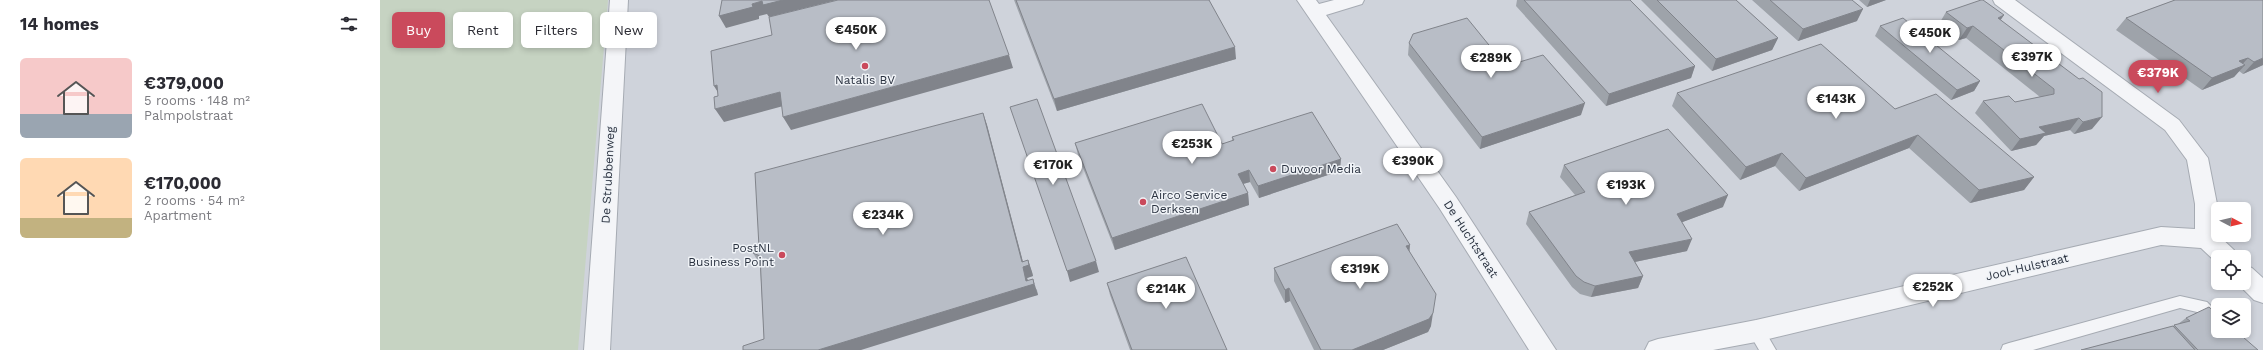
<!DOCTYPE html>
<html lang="en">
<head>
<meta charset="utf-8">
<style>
  body { margin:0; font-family:"Work Sans",sans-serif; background:#f7f7f7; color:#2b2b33; height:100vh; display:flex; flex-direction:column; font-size:15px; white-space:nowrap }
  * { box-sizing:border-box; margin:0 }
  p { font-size:13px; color:#7c7c81 }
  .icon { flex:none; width:22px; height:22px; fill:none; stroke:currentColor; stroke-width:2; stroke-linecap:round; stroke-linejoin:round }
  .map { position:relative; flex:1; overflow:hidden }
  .sheet { display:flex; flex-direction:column; background:#fff; width:380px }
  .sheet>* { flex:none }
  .top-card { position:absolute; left:12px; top:12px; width:380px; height:36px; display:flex; gap:8px }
  .needle { width:26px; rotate:97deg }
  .tools { position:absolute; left:1831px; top:202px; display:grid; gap:8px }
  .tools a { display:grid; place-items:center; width:40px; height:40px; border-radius:6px; background:#fff; box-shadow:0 2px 6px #0003; font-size:20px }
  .price { position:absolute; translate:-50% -34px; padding:0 9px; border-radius:14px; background:#fff; color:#222; font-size:13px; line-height:26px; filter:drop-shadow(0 1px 2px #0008) }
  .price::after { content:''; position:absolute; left:50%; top:24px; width:12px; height:9px; margin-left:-6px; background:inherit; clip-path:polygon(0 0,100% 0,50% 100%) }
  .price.active { background:#ca4a5c; color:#fff }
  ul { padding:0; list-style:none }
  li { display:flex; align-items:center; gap:12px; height:100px; padding:0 20px }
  li span { display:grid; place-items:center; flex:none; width:112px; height:80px; border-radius:6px; color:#555 }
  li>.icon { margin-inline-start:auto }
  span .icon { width:48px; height:48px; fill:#fffc; stroke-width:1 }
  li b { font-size:17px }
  h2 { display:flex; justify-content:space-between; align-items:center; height:48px; padding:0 20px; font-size:17px }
  .chip { padding:0 14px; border-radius:6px; background:#fff; box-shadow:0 2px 6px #0003; font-size:14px; line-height:36px }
  .chip.active { background:#ca4a5c; color:#fff }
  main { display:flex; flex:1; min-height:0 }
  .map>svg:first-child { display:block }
  .built { fill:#cfd3db; fill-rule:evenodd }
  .green { fill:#c6d3c2 }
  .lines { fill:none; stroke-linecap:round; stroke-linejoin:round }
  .service-casing { stroke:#a6abb3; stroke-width:2 }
  .minor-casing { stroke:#a6abb3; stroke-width:2 }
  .service { fill:#f4f5f8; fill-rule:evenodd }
  .minor { fill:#f4f5f8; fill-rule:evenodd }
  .wall { fill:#9ea3aa }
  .shaded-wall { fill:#81848b }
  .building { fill:#b8bdc6; stroke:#81848b }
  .poi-dot { fill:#ca4a5c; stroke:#f0f3f7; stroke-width:1.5 }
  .labels { text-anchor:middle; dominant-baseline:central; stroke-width:3; stroke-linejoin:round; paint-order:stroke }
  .poi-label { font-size:12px; fill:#2a3240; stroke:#f0f3f7; text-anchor:start }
  .street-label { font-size:12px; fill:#2a3240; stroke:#f0f3f7 }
</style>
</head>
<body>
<main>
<section class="sheet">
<h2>14 homes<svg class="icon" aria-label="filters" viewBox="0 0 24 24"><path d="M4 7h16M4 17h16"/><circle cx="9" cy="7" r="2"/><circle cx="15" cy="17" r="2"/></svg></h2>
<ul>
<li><span style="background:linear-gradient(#f6c9c9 70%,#9aa5b1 0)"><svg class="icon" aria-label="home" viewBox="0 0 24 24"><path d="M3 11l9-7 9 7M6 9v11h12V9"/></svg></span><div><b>€379,000</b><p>5 rooms · 148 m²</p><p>Palmpolstraat</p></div></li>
<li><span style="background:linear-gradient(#ffd9b3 75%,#c2b280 0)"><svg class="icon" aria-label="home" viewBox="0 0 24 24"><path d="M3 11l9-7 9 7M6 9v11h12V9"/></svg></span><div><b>€170,000</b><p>2 rooms · 54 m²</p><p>Apartment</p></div></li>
</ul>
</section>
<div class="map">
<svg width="1883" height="350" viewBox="0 0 1883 350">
  <rect width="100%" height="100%" fill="#e1e4e9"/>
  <path class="built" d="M142,0H1883V350H96ZM1838,209H1864V235H1838ZM1838,257H1864V283H1838ZM1838,305H1864V331H1838Z"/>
  <path class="green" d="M0,0H228L198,350H0Z"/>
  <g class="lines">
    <g class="service-casing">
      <path id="service" d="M1800,296L1827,302L1838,313V330L1832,328L1817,312L1800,308L1653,350H1621L1623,345L1629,343Z
        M1376,324L1382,326L1396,350H1379L1368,331L1370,326Z"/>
    </g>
    <g class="minor-casing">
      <path id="minor" d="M230,0H248L230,350H204Z
        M917,0H936L939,4L954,0H984L982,4L946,15L1076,197L1176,350H1149L1060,209Z
        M1613,0H1635L1799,120L1828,158L1837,204L1838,235L1854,250L1858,257H1838V264L1821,248L1781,245L1376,342L1333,350H1265L1269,342L1278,339L1376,320L1781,227L1815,229V204L1807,160L1785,130L1615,4Z
        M1864,265L1872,268L1883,278V303L1874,300L1857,283H1864Z"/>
    </g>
    <use href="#service" class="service"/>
    <use href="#minor" class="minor"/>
  </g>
  <path class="wall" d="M634,0H829L856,59L677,111Z
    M1137,0H1250L1315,66L1311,78L1226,106L1136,6Z
    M1261,0H1356L1398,38L1392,50L1332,71Z
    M1372,0H1472L1477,21L1418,41Z
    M1479,0H1506L1487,7Z
    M1795,0L1883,65L1863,74L1859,71L1854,77L1822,90L1736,30L1746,18Z
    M1566,12L1621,20L1712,129L1694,134L1690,130L1664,136L1656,145L1631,151L1595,113L1603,101L1635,102L1660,97L1586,38L1579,40L1559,24Z
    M1500,26L1600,81L1594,91L1571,100L1495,36Z
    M1029,43L1126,66L1201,115L1100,149L1028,55Z
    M1297,93L1515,109L1654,177L1644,190L1590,203L1529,148L1419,191L1395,166L1360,180L1292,106Z
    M603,113L607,125L643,262L648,260L652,272L653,276L647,278L648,280L657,290L658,295L384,339L380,264L373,253Z
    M852,137L960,171L879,198L870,182L863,184L868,193L869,205L735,250L698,155L695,143L842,144L852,141Z
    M1184,165L1343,207L1302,222L1307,251L1255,262L1263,276L1258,288L1211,297L1200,294L1192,287L1146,224L1149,212L1195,195L1180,177Z
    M1030,252L1051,326L1048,332L1003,350H934L910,301L905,303L894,281V268Z
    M727,283L847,350H750L730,295Z
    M1806,318L1878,350H1701L1793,326L1794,325L1798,324Z"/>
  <path class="shaded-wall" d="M403,0H457L389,17L387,14L379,16V19L346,28L339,16L372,4L382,1Z
    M1490,0H1506L1487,7Z
    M1483,9L1477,21L1418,41L1423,29Z
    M1624,15L1616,27L1618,18Z
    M1593,26L1586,38L1579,40L1587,28Z
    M1398,38L1392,50L1332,71L1336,59Z
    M855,47L856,59L677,111L674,99Z
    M629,55L633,68L411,130L403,117Z
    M1868,58L1859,68L1865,65L1854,77L1822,90L1832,78L1859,61Z
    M1883,58V65L1863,74L1874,62Z
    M1315,66L1311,78L1226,106L1229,94Z
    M1600,81L1594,91L1571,100L1577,90Z
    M337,85L342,99L334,86Z
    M400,92L407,105L344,122L335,109Z
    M1205,103L1201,115L1100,149L1102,137Z
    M603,113L607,125L644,266L648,260L652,272L653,276L647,278L649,285L653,279L658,295L481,350H438L646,281Z
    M1722,117L1712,129L1694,134L1703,122Z
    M1699,118L1690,130L1664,136L1656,145L1631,151L1640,139L1659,127Z
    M1538,135L1529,148L1419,191L1426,178Z
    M1402,153L1395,166L1360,180L1366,167Z
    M961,159L960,171L879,198L878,186Z
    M869,170L870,182L859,185L858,174Z
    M1654,177L1644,190L1590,203L1599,190Z
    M868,193L869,205L735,250L732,238Z
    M1348,195L1343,207L1292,226L1297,214Z
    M1312,239L1307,251L1245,264L1249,252Z
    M1030,245L1029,258L1026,246Z
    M716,261L719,272L690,282L687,271Z
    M1263,276L1258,288L1211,297L1215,286Z
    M909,288L910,301L905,303V290Z
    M1053,313L1051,326L1048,332L1003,350H972Z"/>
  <path class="building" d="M342,0H403L383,5L382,1L372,4L373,7L339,16Z
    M458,0H609L629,55L403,117L400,92L335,109L334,97L338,96L337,85L334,86L331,51L392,35L389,17Z
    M636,0H829L855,47L674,99Z
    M1144,0H1250L1315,66L1229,94Z
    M1277,0H1356L1398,38L1336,59Z
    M1390,0H1472L1483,9L1423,29Z
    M1601,0H1603L1624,15L1618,18L1699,79L1703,78L1722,92V117L1703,122L1699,118L1659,127L1666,133L1640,139L1603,101L1629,96L1635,102L1674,94V89L1593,26L1587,28L1566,12Z
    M1795,0H1883V58L1874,62L1868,58L1859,61L1865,65L1832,78L1746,18Z
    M1087,18L1126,66L1163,55L1205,103L1102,137L1029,43L1033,34Z
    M1523,18L1600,81L1577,90L1500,26Z
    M1441,44L1515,109L1556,94L1654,177L1599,190L1538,135L1426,178L1402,153L1366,167L1297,93Z
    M657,99L716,261L687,271L630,107Z
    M822,104L842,144L854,140L852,137L932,112L961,159L878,186L869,170L858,174L868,193L732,238L695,143Z
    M603,113L642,262L648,260L649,265L643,267L646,281L653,279L654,284L438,350H363V346L384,339L380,256L373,253L379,247L375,173Z
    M1288,129L1348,195L1297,214L1312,239L1249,252L1263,276L1215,286L1204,282L1196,276L1149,212L1205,192L1184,165Z
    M1017,224L1030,245L1026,246L1056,294L1053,313L1049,319L972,350H941L909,288L905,290L894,268Z
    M806,257L847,350H752L727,283Z
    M1829,307L1838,315V331H1856L1878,350H1818L1794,325L1810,321L1806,318Z
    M1793,326L1815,350H1701Z"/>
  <g class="poi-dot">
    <circle cx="485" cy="66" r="4"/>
    <circle cx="893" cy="169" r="4"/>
    <circle cx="763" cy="202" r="4"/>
    <circle cx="402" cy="255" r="4"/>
  </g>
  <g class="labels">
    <g class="poi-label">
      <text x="485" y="80" text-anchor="middle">Natalis BV</text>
      <text x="901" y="169">Duvoor Media</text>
      <text x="771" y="195">Airco Service<tspan x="771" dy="14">Derksen</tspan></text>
      <text x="394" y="248" text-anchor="end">PostNL<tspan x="394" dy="14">Business Point</tspan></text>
    </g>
    <g class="street-label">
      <text transform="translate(228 175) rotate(-87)">De Strubbenweg</text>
      <text transform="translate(1091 239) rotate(57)">De Huchtstraat</text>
      <text transform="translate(1647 267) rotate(-13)">Jool-Hulstraat</text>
    </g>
  </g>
</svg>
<div class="tools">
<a><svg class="needle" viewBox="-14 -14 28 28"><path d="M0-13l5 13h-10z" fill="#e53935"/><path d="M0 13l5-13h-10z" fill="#7c7c81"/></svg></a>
<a><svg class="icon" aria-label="locate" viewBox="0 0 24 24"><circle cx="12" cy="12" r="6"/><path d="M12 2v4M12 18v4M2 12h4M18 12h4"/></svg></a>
<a><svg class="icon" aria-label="layers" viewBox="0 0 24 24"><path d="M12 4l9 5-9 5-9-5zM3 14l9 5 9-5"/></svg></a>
</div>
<b class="price" style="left:476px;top:51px">€450K</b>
<b class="price" style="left:1550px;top:54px">€450K</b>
<b class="price" style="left:1652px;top:78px">€397K</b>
<b class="price" style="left:1111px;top:79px">€289K</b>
<b class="price active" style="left:1778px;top:94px">€379K</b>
<b class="price" style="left:1456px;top:120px">€143K</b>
<b class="price" style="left:812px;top:165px">€253K</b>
<b class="price" style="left:1033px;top:182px">€390K</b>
<b class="price" style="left:673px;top:186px">€170K</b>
<b class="price" style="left:1246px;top:206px">€193K</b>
<b class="price" style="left:503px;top:236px">€234K</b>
<b class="price" style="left:980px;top:290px">€319K</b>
<b class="price" style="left:1553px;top:308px">€252K</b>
<b class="price" style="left:786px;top:310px">€214K</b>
<div class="top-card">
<a class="chip active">Buy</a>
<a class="chip">Rent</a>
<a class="chip">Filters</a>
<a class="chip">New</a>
</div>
</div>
</main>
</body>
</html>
